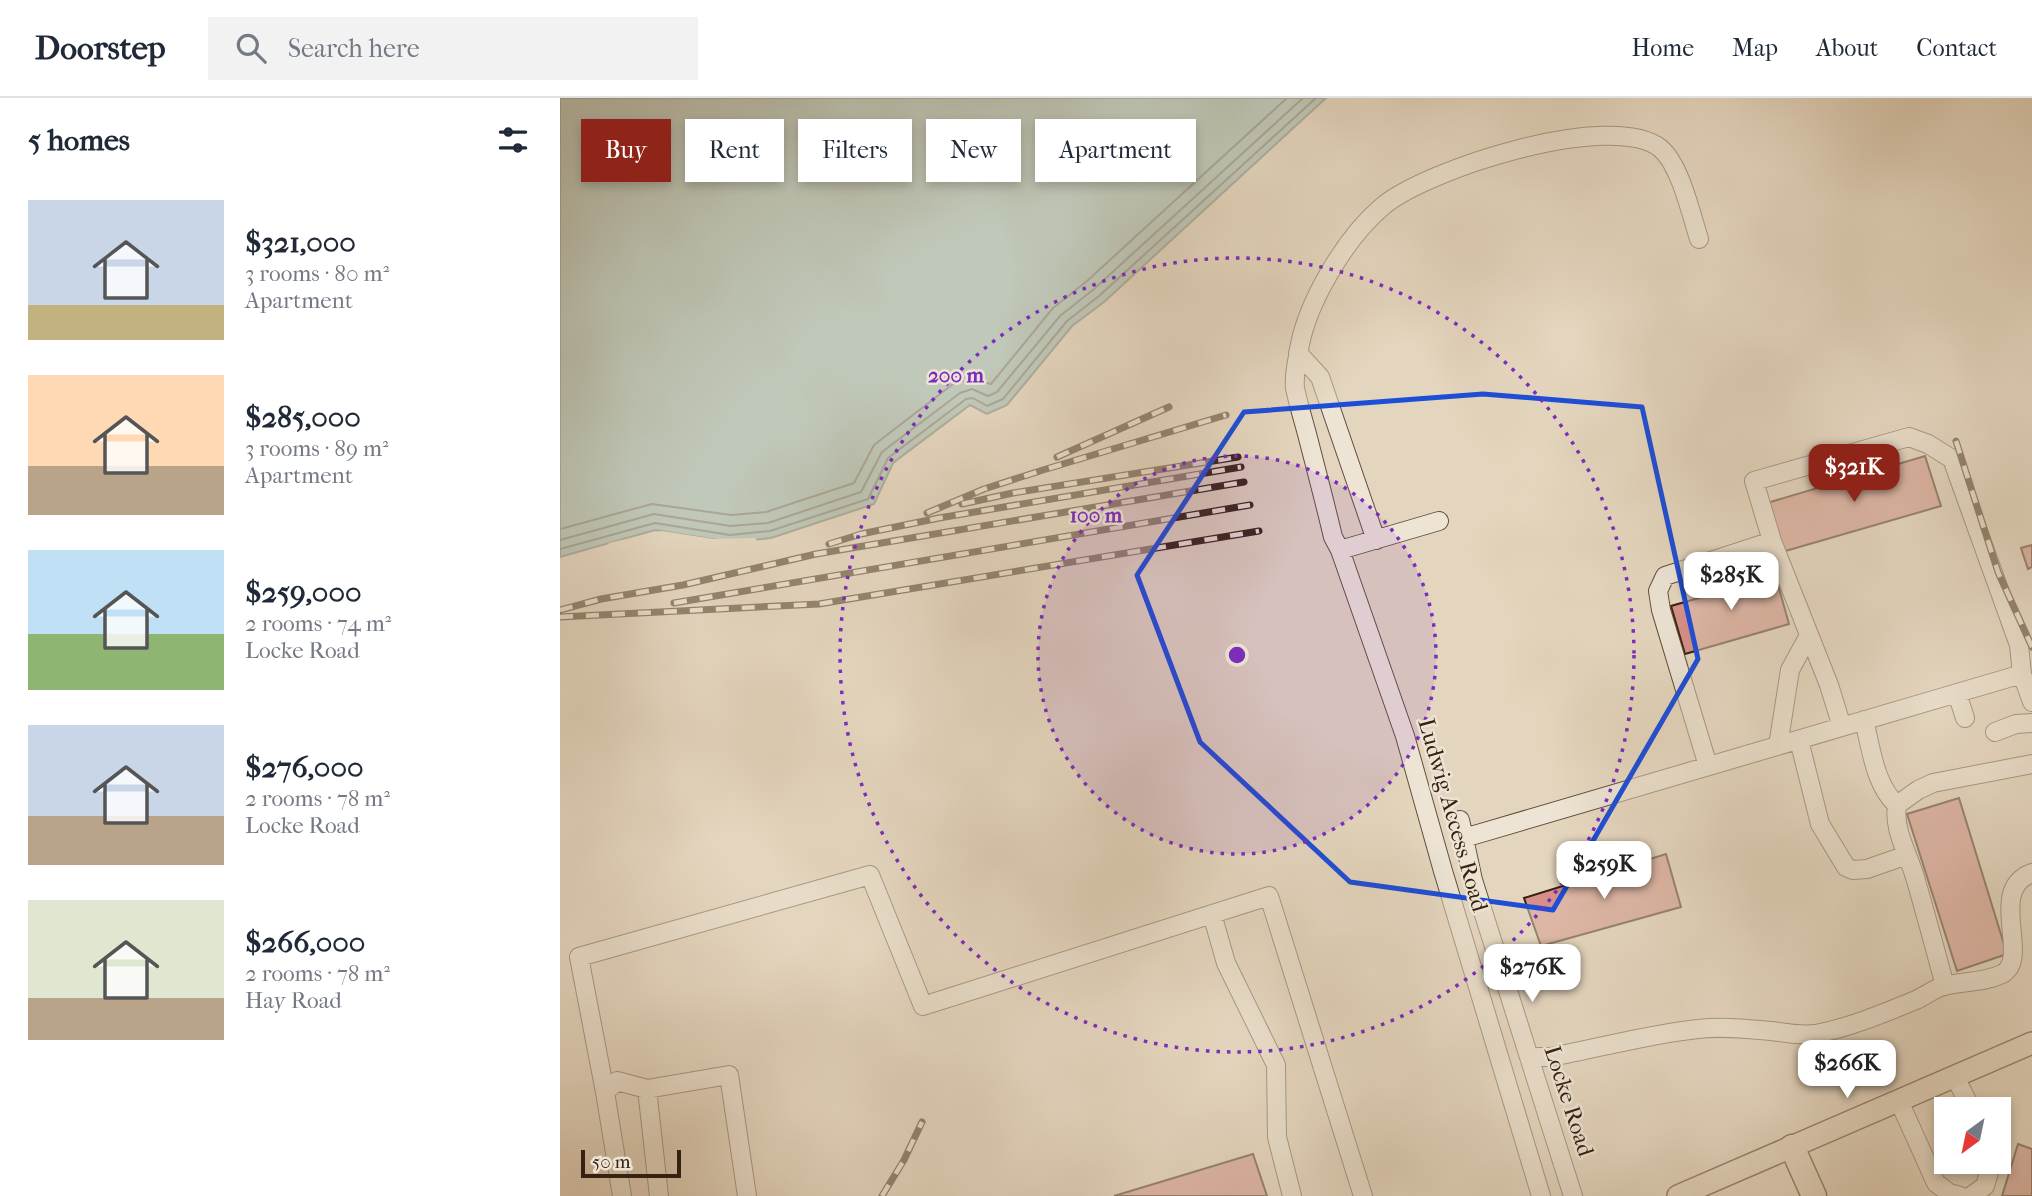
<!DOCTYPE html>
<html lang="en">
<head>
<meta charset="utf-8">
<style>
  body { margin:0; font-family:"IM FELL French Canon",serif; background:#f2f2f3; color:#1f2937; height:100vh; display:flex; flex-direction:column; font-size:26px; white-space:nowrap }
  * { box-sizing:border-box; margin:0 }
  p { font-size:23px; color:#747a83 }
  .icon { flex:none; width:38px; height:38px; fill:none; stroke:currentColor; stroke-width:2; stroke-linecap:round; stroke-linejoin:round }
  .map { position:relative; flex:1; overflow:hidden }
  .drawer { display:flex; flex-direction:column; background:#fff; width:560px }
  .drawer>* { flex:none }
  .banner { position:absolute; left:21px; top:21px; width:665px; height:63px; display:flex; gap:14px }
  .needle { width:46px; rotate:213deg }
  .buttons { position:absolute; left:1374px; top:999px; display:grid; gap:14px }
  .buttons a { display:grid; place-items:center; width:77px; height:77px; border-radius:0px; background:#fff; box-shadow:0 4px 10px #0003; font-size:35px }
  .scale { position:absolute; left:21px; bottom:18px; width:100px; box-sizing:border-box; padding-left:7px; border:4px solid #372110; border-top:0; font-size:19px; line-height:24px; white-space:nowrap; color:#372110; -webkit-text-stroke:5px #ede4d5; paint-order:stroke }
  .price { position:absolute; translate:-50% -60px; padding:0 16px; border-radius:14px; background:#fff; color:#222; font-size:23px; line-height:46px; filter:drop-shadow(0 2px 4px #0008) }
  .price::after { content:''; position:absolute; left:50%; top:42px; width:21px; height:16px; margin-left:-10px; background:inherit; clip-path:polygon(0 0,100% 0,50% 100%) }
  .price.current { background:#8f2418; color:#fff }
  ul { padding:0; list-style:none }
  li { display:flex; align-items:center; gap:21px; height:175px; padding:0 28px }
  li span { display:grid; place-items:center; flex:none; width:196px; height:140px; border-radius:0px; color:#555 }
  li>.icon { margin-inline-start:auto }
  span .icon { width:84px; height:84px; fill:#fffc; stroke-width:1 }
  li b { font-size:30px }
  h2 { display:flex; justify-content:space-between; align-items:center; height:84px; padding:0 28px; font-size:30px }
  .tag { padding:0 24px; border-radius:0px; background:#fff; box-shadow:0 4px 10px #0003; font-size:24px; line-height:63px }
  .tag.current { background:#8f2418; color:#fff }
  header { display:flex; align-items:center; gap:42px; box-sizing:border-box; height:98px; padding:0 35px; background:#fff; border-bottom:2px solid #e0e1e3 }
  header strong { font-size:33px }
  nav { display:flex; gap:38px; margin-inline-start:auto; font-size:24px }
  .search { width:490px; height:63px; background:#f2f2f3; display:flex; align-items:center; gap:18px; box-sizing:border-box; padding:0 24px; border-radius:0px; color:#747a83; font-size:26px }
  main { display:flex; flex:1; min-height:0 }
  .map>svg:first-child { display:block }
  .water { fill:#95b9b3; stroke:#6f7c72; stroke-width:2 }
  .pier { fill:#e4d6be }
  .lines { fill:none; stroke-linecap:round; stroke-linejoin:round }
  .shore { stroke:#666d62; stroke-width:2 }
  .building { fill:#d69088; stroke:#372110; stroke-width:2 }
  .minor-casing { stroke:#624e3c; stroke-width:20 }
  .major-casing { stroke:#372110; stroke-width:24 }
  .highway-casing { stroke:#372110; stroke-width:27 }
  .minor { stroke:#ede4d5; stroke-width:18 }
  .major { stroke:#e4d6be; stroke-width:21 }
  .highway { stroke:#e4d6be; stroke-width:24 }
  .rail-casing { stroke:#372110; stroke-width:7 }
  .rail { stroke:#ede4d5; stroke-width:4.5; stroke-dasharray:13; stroke-linecap:butt }
  .marked { fill:none; stroke:#1d4ed8; stroke-width:5; stroke-linejoin:round }
  .ring { fill:none; stroke:#7b2cbf; stroke-width:3.5; stroke-dasharray:3.5 7 }
  .labels { text-anchor:middle; dominant-baseline:central; stroke-width:5; stroke-linejoin:round; paint-order:stroke }
  .street-label { font-size:23px; fill:#372110; stroke:#ede4d5 }
  .centre { fill:#7b2cbf; stroke:#ede4d5; stroke-width:3.5 }
  .ring-label { font-size:21px; text-anchor:middle; font-weight:bold; fill:#7b2cbf; stroke:#ede4d5; stroke-width:5; stroke-linejoin:round; paint-order:stroke }
</style>
</head>
<body>
<header>
<strong>Doorstep</strong>
<div class="search"><svg class="icon" aria-label="search" viewBox="0 0 24 24"><circle cx="10" cy="10" r="6"/><path d="M15 15l6 6"/></svg>Search here</div>
<nav><a>Home</a><a>Map</a><a>About</a><a>Contact</a></nav>
</header>
<main>
<section class="drawer">
<h2>5 homes<svg class="icon" aria-label="filters" viewBox="0 0 24 24"><path d="M4 7h16M4 17h16"/><circle cx="9" cy="7" r="2"/><circle cx="15" cy="17" r="2"/></svg></h2>
<ul>
<li><span style="background:linear-gradient(#c9d6e8 75%,#c2b280 0)"><svg class="icon" aria-label="home" viewBox="0 0 24 24"><path d="M3 11l9-7 9 7M6 9v11h12V9"/></svg></span><div><b>$321,000</b><p>3 rooms · 80 m²</p><p>Apartment</p></div></li>
<li><span style="background:linear-gradient(#ffd9b3 65%,#b9a48a 0)"><svg class="icon" aria-label="home" viewBox="0 0 24 24"><path d="M3 11l9-7 9 7M6 9v11h12V9"/></svg></span><div><b>$285,000</b><p>3 rooms · 89 m²</p><p>Apartment</p></div></li>
<li><span style="background:linear-gradient(#bfe0f5 60%,#8fb573 0)"><svg class="icon" aria-label="home" viewBox="0 0 24 24"><path d="M3 11l9-7 9 7M6 9v11h12V9"/></svg></span><div><b>$259,000</b><p>2 rooms · 74 m²</p><p>Locke Road</p></div></li>
<li><span style="background:linear-gradient(#c9d6e8 65%,#b9a48a 0)"><svg class="icon" aria-label="home" viewBox="0 0 24 24"><path d="M3 11l9-7 9 7M6 9v11h12V9"/></svg></span><div><b>$276,000</b><p>2 rooms · 78 m²</p><p>Locke Road</p></div></li>
<li><span style="background:linear-gradient(#dfe7d0 70%,#b9a48a 0)"><svg class="icon" aria-label="home" viewBox="0 0 24 24"><path d="M3 11l9-7 9 7M6 9v11h12V9"/></svg></span><div><b>$266,000</b><p>2 rooms · 78 m²</p><p>Hay Road</p></div></li>
</ul>
</section>
<div class="map">
<svg width="1472" height="1098" viewBox="0 0 1472 1098">
  <rect width="100%" height="100%" fill="#e4d6be"/>
  <filter id="stains"><feTurbulence type="fractalNoise" baseFrequency=".00286" numOctaves="4"/><feColorMatrix values="0 0 0 0 .2 0 0 0 0 .09 0 0 0 0 .02 0 0 0 .5 -.17"/></filter>
  <radialGradient id="worn" r=".72"><stop offset=".6" stop-color="#630" stop-opacity="0"/><stop offset="1" stop-color="#630" stop-opacity=".3"/></radialGradient>
  <path class="water" d="M0,0H766L544,204L512,228L447,307L427,316L410,307L333,365L314,406L211,440L170,444L95,432L0,459Z"/>
  <path class="pier" d="M102,433L153,441L196,440V445L170,447L96,435L45,449L49,445Z"/>
  <g class="lines">
    <path class="shore" d="M0,431L92,406L171,417L206,414L294,385L314,347L393,286L410,281L431,286L493,210L527,183L727,0
      M0,442L94,416L170,428L208,425L301,394L322,354L400,295L412,291L428,298L437,294L500,218L534,191L743,0
      M0,451L95,425L170,437L210,433L308,401L328,360L406,301L413,300L427,308L443,301L507,223L539,198L756,0"/>
  </g>
  <path class="building" d="M1365,358L1381,408L1222,454L1207,405Z
    M1472,447V469L1468,471L1461,450Z
    M1191,468L1195,481L1215,476L1229,526L1125,556L1111,508L1170,491L1165,475Z
    M1399,700L1447,856L1397,873L1347,716Z
    M1106,756L1121,809L981,848L964,800Z
    M1458,1046L1472,1051V1098H1442Z
    M693,1056L707,1098H554Z"/>
  <g class="lines">
    <g class="minor-casing">
      <path id="minor" d="M738,255L760,279L816,442
        M879,423L780,452L845,638L883,773L981,1098
        M1212,443L1194,383L1349,339L1368,346L1392,361L1459,547L1462,576L1472,604
        M780,452L773,439C765,405 756,371 747,336C743,321 738,305 735,290C734,280 736,268 738,258C744,208 785,140 823,108C867,71 1051,12 1100,50C1120,66 1131,116 1139,141
        M1397,595L1405,620
        M1304,622C1311,650 1315,688 1337,707
        M1435,634L1456,626L1472,625
        M1239,642L1260,726L1286,769L1293,772L1307,771L1347,757
        M1218,648L1230,572L1248,539
        M1148,668L1101,512L1098,493L1105,478L1212,443L1269,587L1282,629
        M900,722L913,782L1013,1098
        M904,740L1462,576
        M652,816L666,865L716,967L717,1039L732,1098
        M1385,888C1375,851 1365,813 1354,776C1347,754 1333,730 1337,707L1358,692L1373,685L1472,666
        M969,959H991C1040,950 1089,936 1138,931C1162,928 1188,931 1212,933C1226,935 1241,938 1255,936C1289,930 1324,915 1356,902C1365,898 1375,890 1384,888C1403,883 1423,885 1442,876C1472,860 1426,792 1472,775
        M1395,979L1412,1012
        M87,991L99,1098
        M45,994L57,983L87,991L169,977L187,1098
        M1339,1003L1376,1085L1389,1095L1400,1098
        M62,1098L45,994L19,859L310,777L363,908L709,798L803,1098
        M1411,1098L1425,1088L1432,1064"/>
    </g>
    <g class="major-casing">
      <path id="major" d="M1118,1098L1472,945"/>
    </g>
    <g class="highway-casing">
      <path id="highway" d="M1232,1049L1254,1098"/>
    </g>
    <use href="#minor" class="minor"/>
    <use href="#major" class="major"/>
    <use href="#highway" class="highway"/>
    <g class="rail-casing">
      <path id="rail" d="M1396,343L1438,474L1472,549
        M497,359L609,309
        M402,406L453,395L678,359
        M367,415L424,391L483,372L666,317
        M269,446L301,436L379,420L681,369
        M114,505L690,407
        M0,512L41,501L123,487L256,456L684,384
        M0,519L259,506L699,433
        M322,1098L344,1062L362,1024"/>
    </g>
    <use href="#rail" class="rail"/>
  </g>
  <path d="M0 0H1472V1098H0ZM923,296L1082,309L1138,561L993,812L790,784L640,644L577,477L684,314Z" fill="#e4d6be" fill-opacity=".55" fill-rule="evenodd"/>
  <path class="marked" d="M923,296L1082,309L1138,561L993,812L790,784L640,644L577,477L684,314Z"/>
  <circle cx="677" cy="557" r="199" fill="#7b2cbf" fill-opacity=".12"/>
  <g class="ring">
    <circle cx="677" cy="557" r="199"/>
    <circle cx="677" cy="557" r="397"/>
  </g>
  <g class="labels">
    <g class="street-label">
      <text transform="translate(893 717) rotate(74)">Ludwig Access Road</text>
      <text transform="translate(1009 1003) rotate(72)">Locke Road</text>
    </g>
  </g>
  <circle cx="677" cy="557" r="10" class="centre"/>
  <g class="ring-label">
    <text x="396" y="284">200 m</text>
    <text x="536" y="424">100 m</text>
  </g>
  <rect width="100%" height="100%" filter="url(#stains)"/>
  <rect width="100%" height="100%" fill="url(#worn)"/>
</svg>
<div class="buttons">
<a><svg class="needle" viewBox="-14 -14 28 28"><path d="M0-13l5 13h-10z" fill="#e53935"/><path d="M0 13l5-13h-10z" fill="#747a83"/></svg></a>
</div>
<div class="scale">50 m</div>
<b class="price current" style="left:1294px;top:406px">$321K</b>
<b class="price" style="left:1171px;top:514px">$285K</b>
<b class="price" style="left:1044px;top:803px">$259K</b>
<b class="price" style="left:972px;top:906px">$276K</b>
<b class="price" style="left:1287px;top:1002px">$266K</b>
<div class="banner">
<a class="tag current">Buy</a>
<a class="tag">Rent</a>
<a class="tag">Filters</a>
<a class="tag">New</a>
<a class="tag">Apartment</a>
</div>
</div>
</main>
</body>
</html>
